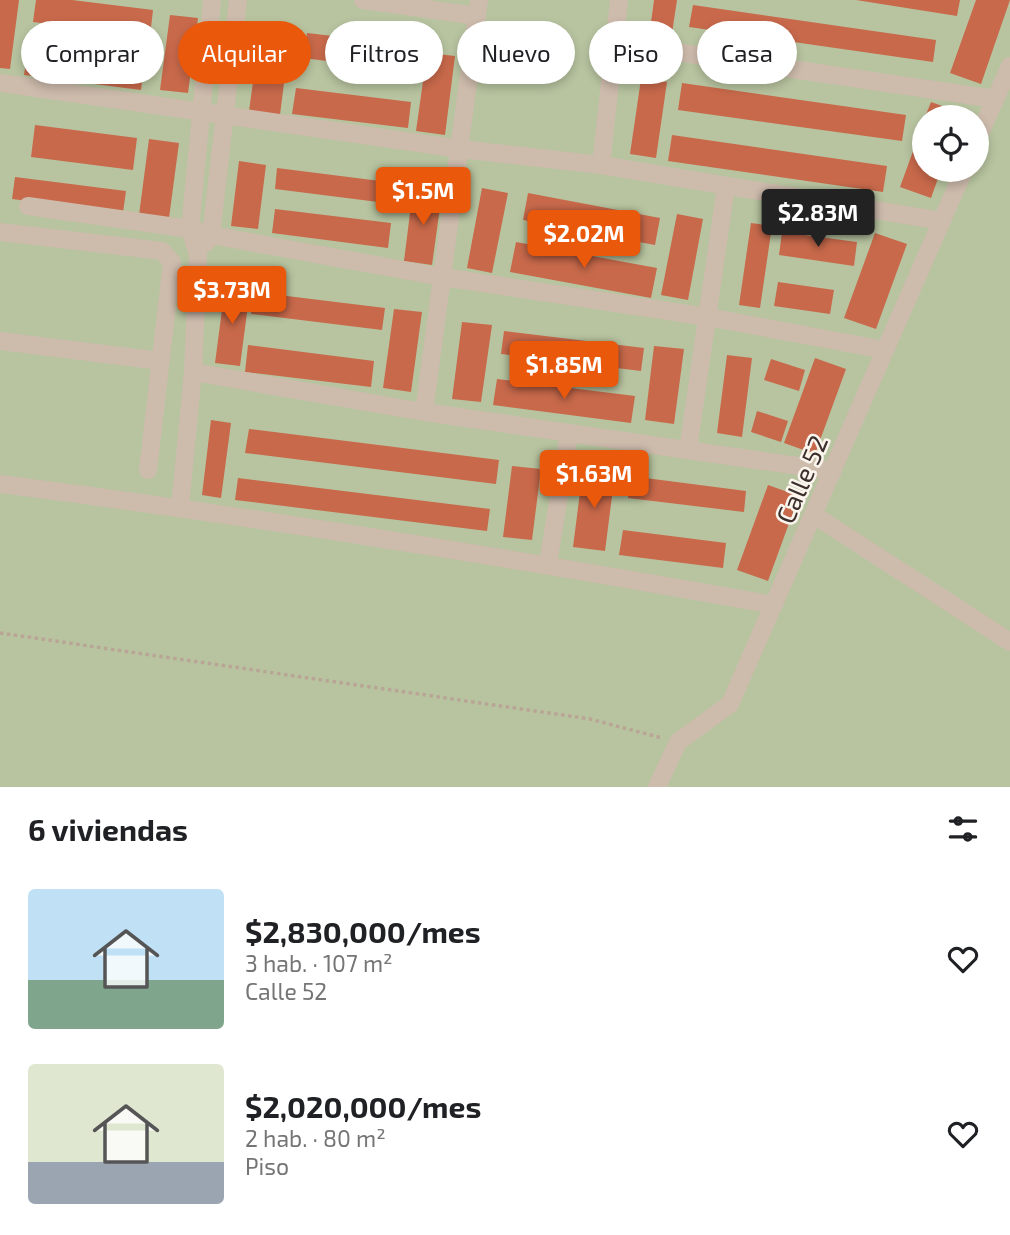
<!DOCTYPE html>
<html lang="es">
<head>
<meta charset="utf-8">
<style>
  body { margin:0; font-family:"Exo 2",sans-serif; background:#f2f2f2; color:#202124; height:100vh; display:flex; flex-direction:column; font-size:26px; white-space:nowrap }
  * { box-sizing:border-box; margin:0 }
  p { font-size:23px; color:#757577 }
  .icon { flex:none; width:38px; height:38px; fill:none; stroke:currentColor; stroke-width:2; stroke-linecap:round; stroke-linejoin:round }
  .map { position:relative; height:787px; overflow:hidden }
  .side { display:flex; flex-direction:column; background:#fff; flex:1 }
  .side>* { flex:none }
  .hud { position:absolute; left:21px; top:21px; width:970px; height:63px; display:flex; gap:14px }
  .controls { position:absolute; left:912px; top:105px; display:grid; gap:14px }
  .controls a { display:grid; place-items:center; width:77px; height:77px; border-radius:50%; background:#fff; box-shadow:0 4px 10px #0003; font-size:35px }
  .price { position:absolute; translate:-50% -60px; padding:0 16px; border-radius:7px; background:#ea580c; color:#fff; font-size:23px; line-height:46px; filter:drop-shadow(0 2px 4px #0008) }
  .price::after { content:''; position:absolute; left:50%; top:42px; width:21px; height:16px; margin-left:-10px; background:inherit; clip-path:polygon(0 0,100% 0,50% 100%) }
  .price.current { background:#222; color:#fff }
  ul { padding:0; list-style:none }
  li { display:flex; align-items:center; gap:21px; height:175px; padding:0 28px }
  li span { display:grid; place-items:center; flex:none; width:196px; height:140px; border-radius:7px; color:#555 }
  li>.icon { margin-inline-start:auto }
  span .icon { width:84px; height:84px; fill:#fffc; stroke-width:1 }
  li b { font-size:30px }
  h2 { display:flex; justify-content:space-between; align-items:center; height:84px; padding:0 28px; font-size:30px }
  .chip { padding:0 24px; border-radius:32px; background:#fff; box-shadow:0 4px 10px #0003; font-size:24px; line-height:63px }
  .chip.current { background:#ea580c; color:#fff }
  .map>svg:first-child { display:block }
  .green { fill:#b8c4a0; fill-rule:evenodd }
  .building { fill:#c8694b }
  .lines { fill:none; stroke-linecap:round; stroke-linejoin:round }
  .path { stroke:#b9a596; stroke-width:3.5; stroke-dasharray:3.5 3.5; stroke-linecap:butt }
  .minor { stroke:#cdbbac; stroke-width:18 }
  .labels { text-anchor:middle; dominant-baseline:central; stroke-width:5; stroke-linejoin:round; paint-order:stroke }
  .street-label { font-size:26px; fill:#3b302b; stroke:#fbf5ee }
</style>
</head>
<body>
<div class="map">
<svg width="1010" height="787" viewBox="0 0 1010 787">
  <rect width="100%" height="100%" fill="#f4ebe1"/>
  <path class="green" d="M0,0H1010V787H0ZM924,117H976V170H924Z"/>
  <path class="building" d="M0,0H19L10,69L0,68Z
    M36,0H72L153,10L150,36L33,22Z
    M654,0H677L672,33L650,30Z
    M856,0H960L957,16Z
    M976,0H1010L981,84L950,73Z
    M693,5L936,40L933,62L689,27Z
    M170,15L198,18L188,93L160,90Z
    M260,31L290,35L280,115L249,111Z
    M307,33L418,46L415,72L303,58Z
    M28,48L144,63L141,90L24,75Z
    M427,53L455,56L445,135L416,131Z
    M641,79L667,82L656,158L630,154Z
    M682,83L906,115L902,141L678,110Z
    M296,88L411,102L408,128L292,114Z
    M931,102L962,113L961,117H925Z
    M924,121V170H941L931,198L900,187Z
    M35,125L137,138L133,170L31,157Z
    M672,135L887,166L883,192L668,161Z
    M149,139L179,143L169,218L139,215Z
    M239,161L266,165L258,229L231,226Z
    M277,168L404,184L402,205L275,189Z
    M15,177L126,191L123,213L12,199Z
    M482,188L508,193L492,273L467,268Z
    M413,189L442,193L432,265L404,261Z
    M528,193L660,218L655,245L523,220Z
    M275,209L391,223L388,248L272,233Z
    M677,214L703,219L688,300L661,295Z
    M751,223L772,226L760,308L739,305Z
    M782,232L857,242L854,266L779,255Z
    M875,233L907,244L876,329L844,318Z
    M516,242L657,268L651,298L510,272Z
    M778,282L834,290L830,314L774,306Z
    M225,287L250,290L240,366L215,363Z
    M254,292L385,308L382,330L251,314Z
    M394,309L422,312L411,392L383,388Z
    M462,322L492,325L481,402L452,399Z
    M504,331L644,348L641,371L501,354Z
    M248,345L374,361L371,387L245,372Z
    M654,346L684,349L674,424L645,420Z
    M727,355L752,358L742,437L717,433Z
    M815,358L846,369L815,454L784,443Z
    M771,359L805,370L799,391L764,380Z
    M497,379L635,396L631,423L493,405Z
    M757,411L788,421L781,442L751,432Z
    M211,420L231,423L221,498L202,495Z
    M249,429L499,460L496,484L245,453Z
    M512,466L541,469L532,540L503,537Z
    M583,469L615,473L605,551L573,547Z
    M630,476L746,491L744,512L628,498Z
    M238,478L490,509L487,531L235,500Z
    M768,485L799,496L768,581L737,570Z
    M623,530L726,543L723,568L619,555Z"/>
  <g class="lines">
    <path class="path" d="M0,633L590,719L662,738"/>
    <path class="minor" d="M363,0L477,16
      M615,43L995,99
      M0,83L461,149L601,165L942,221
      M976,142L1010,66
      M601,165L619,0
      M28,206L190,229L211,235L442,277L708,317L885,350
      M0,232L162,251L172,262L148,470
      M206,243L211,235L212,227L238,0
      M0,341L161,361
      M193,372L424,412L833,471
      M424,412L479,0
      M688,450L726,186
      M0,484C259,517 517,559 774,605
      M180,507L193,372L198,255L190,229L212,0
      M814,515L1010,642
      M548,564L569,433
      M657,787L678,742L730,704L964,170"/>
  </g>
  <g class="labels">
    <g class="street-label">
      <text transform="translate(801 479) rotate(-67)">Calle 52</text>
    </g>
  </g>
</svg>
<div class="controls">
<a><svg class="icon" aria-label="locate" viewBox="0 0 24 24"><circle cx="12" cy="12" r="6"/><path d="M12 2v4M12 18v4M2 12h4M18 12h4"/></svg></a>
</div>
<b class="price" style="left:423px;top:227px">$1.5M</b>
<b class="price current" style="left:818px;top:249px">$2.83M</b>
<b class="price" style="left:584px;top:270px">$2.02M</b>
<b class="price" style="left:232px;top:326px">$3.73M</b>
<b class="price" style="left:564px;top:401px">$1.85M</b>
<b class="price" style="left:594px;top:510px">$1.63M</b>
<div class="hud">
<a class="chip">Comprar</a>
<a class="chip current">Alquilar</a>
<a class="chip">Filtros</a>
<a class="chip">Nuevo</a>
<a class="chip">Piso</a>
<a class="chip">Casa</a>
</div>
</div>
<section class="side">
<h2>6 viviendas<svg class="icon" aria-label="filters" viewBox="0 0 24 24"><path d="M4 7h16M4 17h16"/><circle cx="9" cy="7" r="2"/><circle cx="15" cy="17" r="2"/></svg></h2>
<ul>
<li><span style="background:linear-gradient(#bfe0f5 65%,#7fa58c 0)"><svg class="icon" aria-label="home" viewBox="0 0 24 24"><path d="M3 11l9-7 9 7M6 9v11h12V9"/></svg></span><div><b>$2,830,000/mes</b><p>3 hab. · 107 m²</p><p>Calle 52</p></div><svg class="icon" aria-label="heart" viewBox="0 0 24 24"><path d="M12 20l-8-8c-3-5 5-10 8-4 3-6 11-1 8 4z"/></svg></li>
<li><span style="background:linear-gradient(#dfe7d0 70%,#9aa5b1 0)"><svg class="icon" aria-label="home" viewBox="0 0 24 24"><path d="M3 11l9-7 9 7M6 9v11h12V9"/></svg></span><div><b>$2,020,000/mes</b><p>2 hab. · 80 m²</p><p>Piso</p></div><svg class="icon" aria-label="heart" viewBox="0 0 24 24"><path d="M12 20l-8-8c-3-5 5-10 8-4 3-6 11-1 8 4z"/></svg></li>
</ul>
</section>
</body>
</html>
